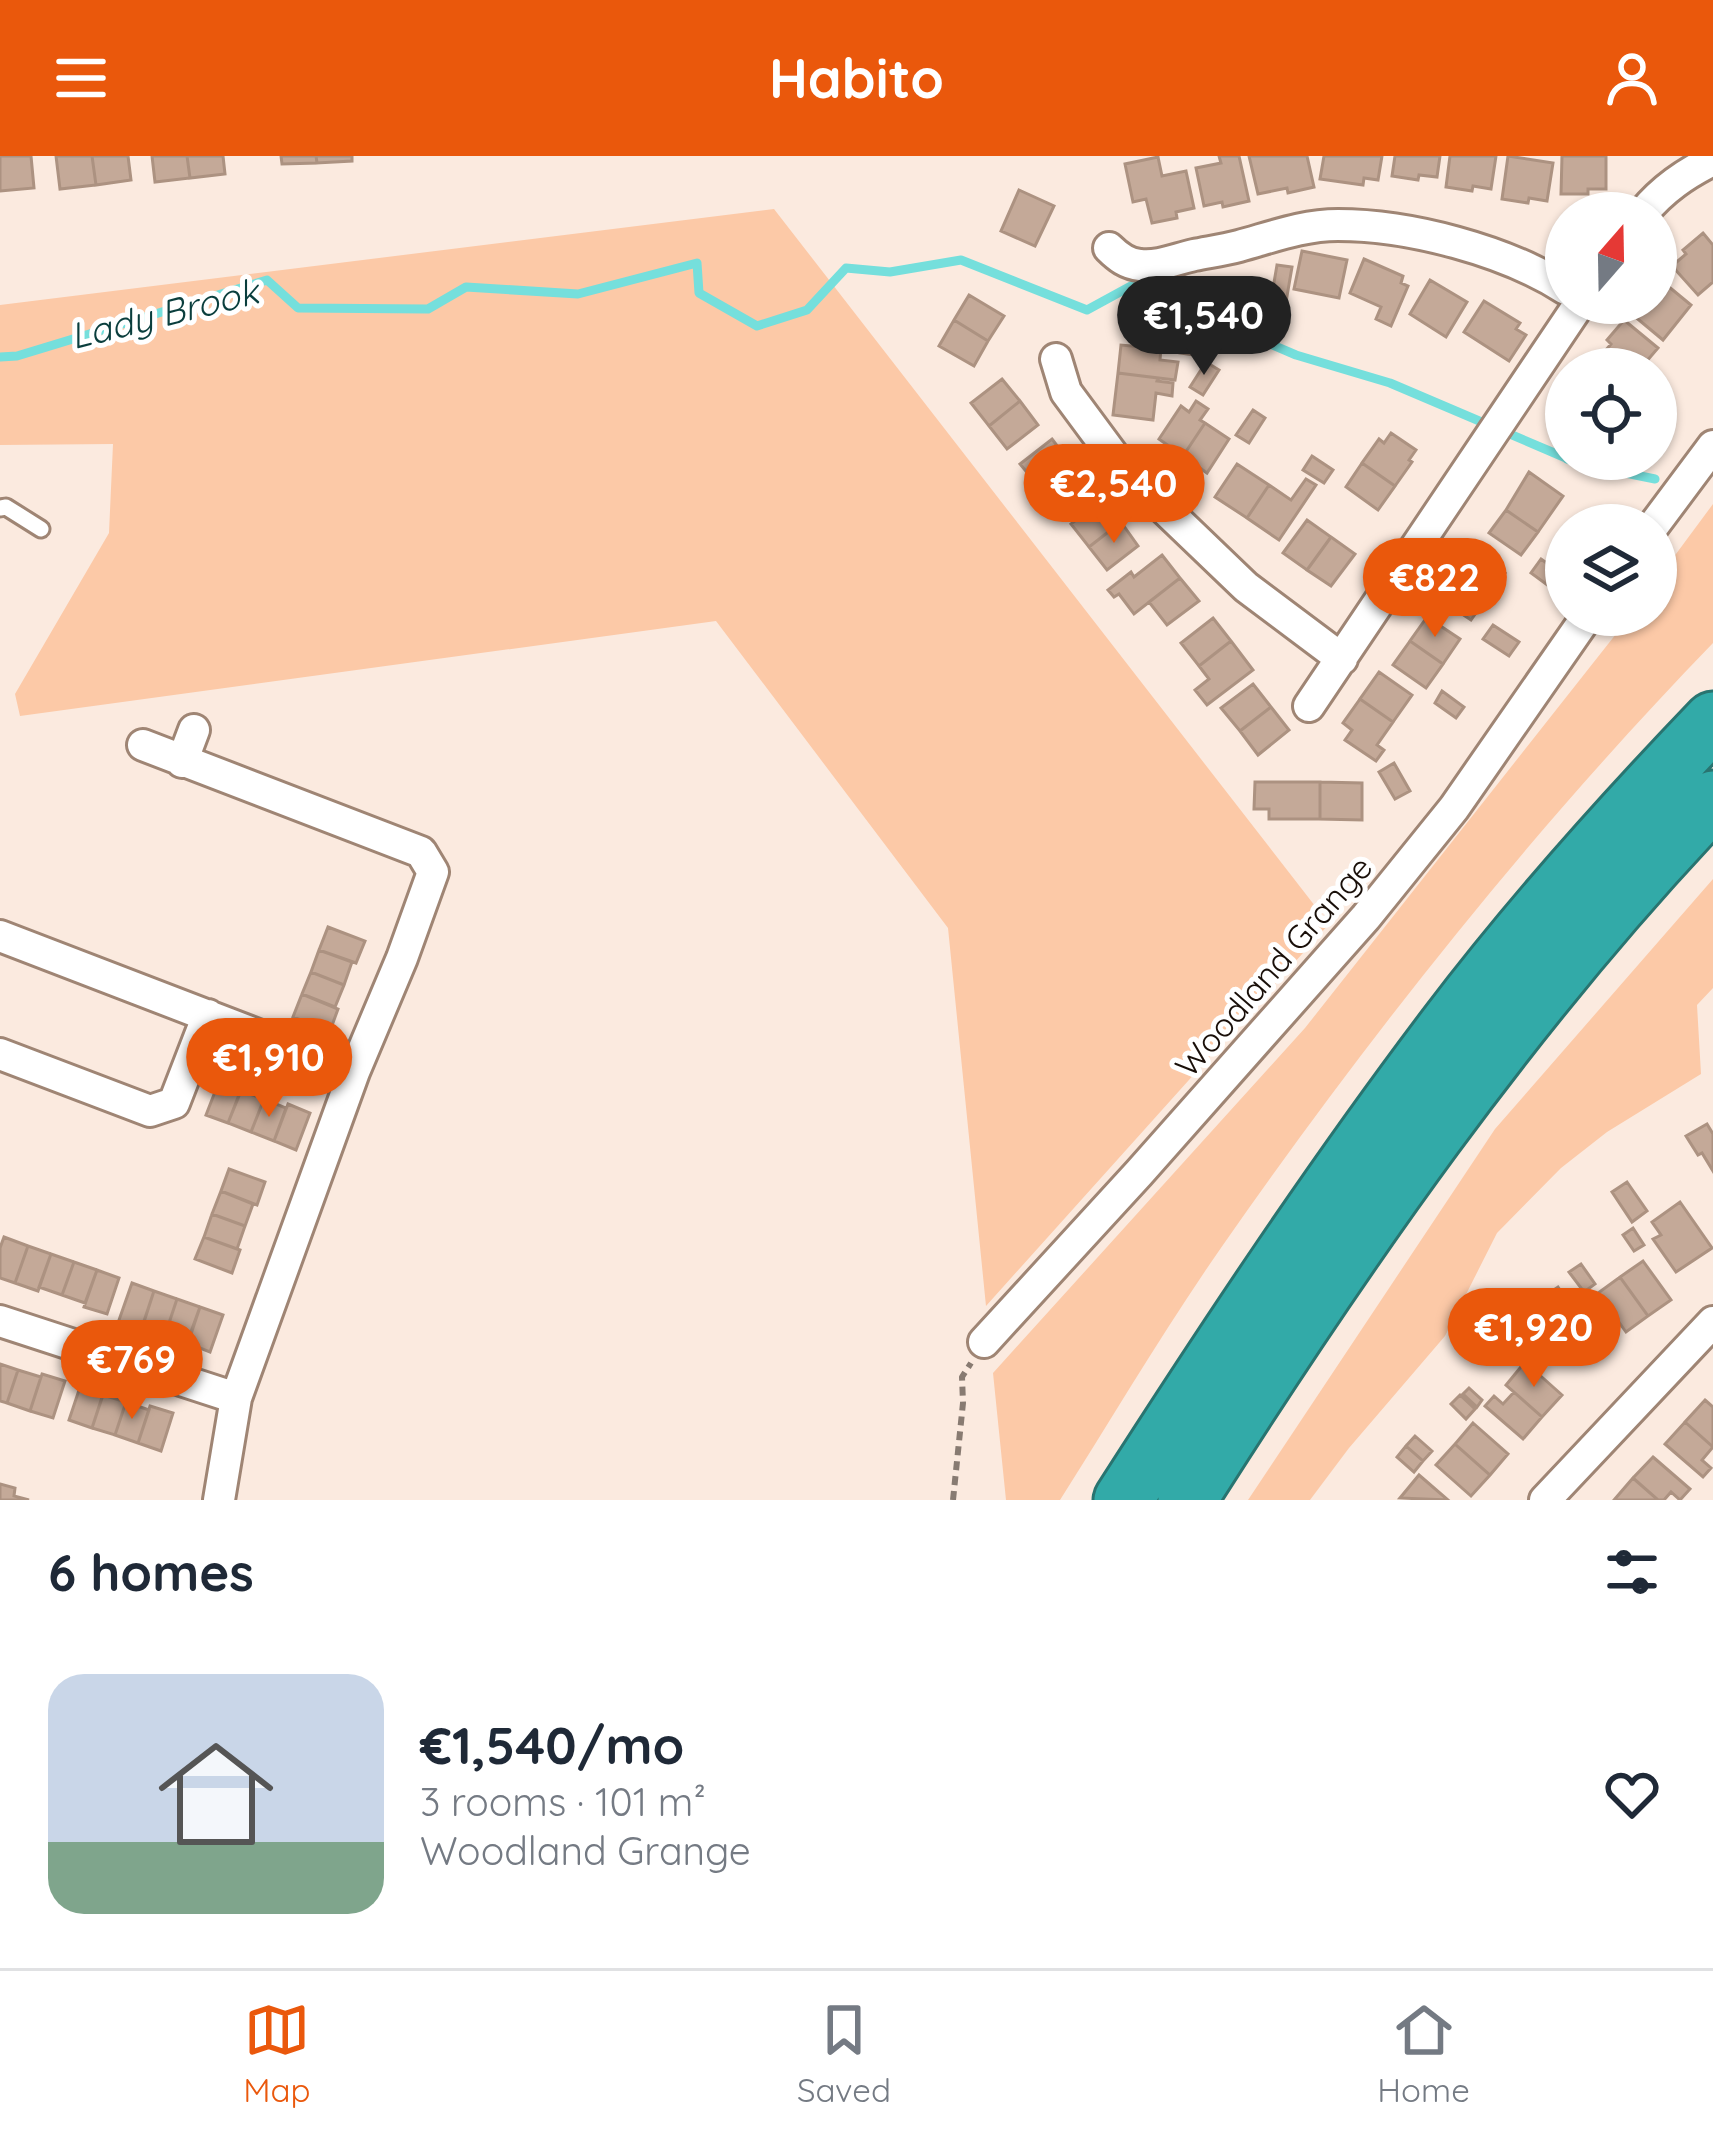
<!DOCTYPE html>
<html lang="en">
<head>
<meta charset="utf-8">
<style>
  body { margin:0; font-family:Quicksand,sans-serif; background:#f2f2f3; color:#1f2937; height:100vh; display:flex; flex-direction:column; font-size:45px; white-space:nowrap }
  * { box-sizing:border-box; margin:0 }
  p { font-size:39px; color:#747a83 }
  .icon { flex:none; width:66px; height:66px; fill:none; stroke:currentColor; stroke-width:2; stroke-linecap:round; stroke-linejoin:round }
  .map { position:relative; height:1344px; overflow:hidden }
  .side { display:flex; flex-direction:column; background:#fff; flex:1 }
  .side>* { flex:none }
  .needle { width:78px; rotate:20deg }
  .tools { position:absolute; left:1545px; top:36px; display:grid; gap:24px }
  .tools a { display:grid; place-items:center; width:132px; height:132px; border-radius:50%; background:#fff; box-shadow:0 3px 9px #0004; font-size:60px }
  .price { position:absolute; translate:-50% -102px; padding:0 27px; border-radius:42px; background:#ea580c; color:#fff; font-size:39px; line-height:78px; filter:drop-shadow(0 3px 6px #0008) }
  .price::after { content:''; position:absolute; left:50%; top:72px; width:36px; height:27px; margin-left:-18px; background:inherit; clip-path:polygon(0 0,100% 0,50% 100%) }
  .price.active { background:#222; color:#fff }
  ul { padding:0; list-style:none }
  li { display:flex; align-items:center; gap:36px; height:300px; padding:0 48px }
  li+li { border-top:3px solid #e0e1e3 }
  li span { display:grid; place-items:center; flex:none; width:336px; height:240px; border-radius:36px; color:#555 }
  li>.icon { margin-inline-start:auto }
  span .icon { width:144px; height:144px; fill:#fffc; stroke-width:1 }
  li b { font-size:51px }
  h2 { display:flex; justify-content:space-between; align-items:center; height:144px; padding:0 48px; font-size:51px }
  header { display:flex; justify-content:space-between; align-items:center; height:156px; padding:0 48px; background:#ea580c; color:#fff; font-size:54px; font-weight:700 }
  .tabs { display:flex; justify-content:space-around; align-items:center; height:168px; border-top:3px solid #e0e1e3; background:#fff; font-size:33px; color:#747a83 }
  .tabs a { display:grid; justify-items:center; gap:6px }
  .tabs .active { color:#ea580c }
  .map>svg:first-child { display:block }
  .green { fill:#fcc9a7 }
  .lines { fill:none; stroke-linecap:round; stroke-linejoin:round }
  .stream { stroke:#75dfdc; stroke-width:9 }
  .building { fill:#c4a998; stroke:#ac9281; stroke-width:3 }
  .service-casing { stroke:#9f8574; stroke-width:21 }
  .minor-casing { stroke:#9f8574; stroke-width:36 }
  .motorway-casing { stroke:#297470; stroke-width:63 }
  .path { stroke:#887b72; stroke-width:6; stroke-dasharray:9 6; stroke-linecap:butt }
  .service { stroke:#fff; stroke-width:15 }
  .minor { stroke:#fff; stroke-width:30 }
  .motorway { stroke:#32aaa8; stroke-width:57 }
  .labels { text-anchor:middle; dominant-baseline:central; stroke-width:10; stroke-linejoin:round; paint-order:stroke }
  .street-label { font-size:33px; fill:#190f09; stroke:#fff }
  .water-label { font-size:36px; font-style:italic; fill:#0a3e3d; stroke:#fff }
</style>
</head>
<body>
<header><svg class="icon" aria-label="menu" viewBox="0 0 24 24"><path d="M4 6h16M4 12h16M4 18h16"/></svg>Habito<svg class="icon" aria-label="person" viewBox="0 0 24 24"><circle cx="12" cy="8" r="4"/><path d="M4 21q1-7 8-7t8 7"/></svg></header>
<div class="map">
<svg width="1713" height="1344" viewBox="0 0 1713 1344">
  <rect width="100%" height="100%" fill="#fbeadf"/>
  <path class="green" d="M774,53L1329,768L986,1150L948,772L716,465L20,560L15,538L109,377L113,288L0,289V149Z
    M1713,348V487C1533,673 1371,877 1223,1089C1165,1172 1114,1259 1060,1344H1006L993,1217L1305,872L1631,459H1656V425Z
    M1713,723V832L1697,849L1701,918L1607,976L1561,1012L1497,1077L1445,1180L1349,1292L1310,1344H1248L1495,973Z"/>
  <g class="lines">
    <path class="stream" d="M0,201L17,200L267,124L298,152L428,153L466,131L578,138L697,107L699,137L757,170L807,154L846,112L890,116L961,104L1087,154L1131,130L1195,137L1223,168L1296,199L1390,227L1566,302
      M1567,303L1581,308L1655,323"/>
  </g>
  <path class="building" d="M0,0H31L34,32L0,35Z
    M56,0H92L96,29L60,33Z
    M92,0H128L131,24L96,29Z
    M152,0H187L190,22L155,26Z
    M187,0H223L225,18L190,22Z
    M281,0H316L317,7L282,8Z
    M316,0H352V5L317,7Z
    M1219,0H1239L1249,45L1223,51L1222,46L1204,50L1196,12L1221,7Z
    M1249,0H1307L1314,31L1288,37L1287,32L1258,38Z
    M1324,0H1382L1378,24L1364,22L1363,29L1320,23Z
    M1395,0H1440L1437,21L1419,19L1418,24L1392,20Z
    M1450,0H1496L1491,33L1473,30L1472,35L1446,31Z
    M1508,0L1553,7L1547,45L1529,42L1528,47L1502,43Z
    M1562,0H1606V33H1588V38H1561Z
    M1158,1L1162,20L1186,15L1194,52L1176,56L1177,62L1152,67L1146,43L1133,46L1125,8Z
    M1019,34L1054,50L1035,90L1001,75Z
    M1703,77L1713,89V126L1698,139L1672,110L1686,98L1683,94Z
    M1302,95L1347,104L1339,142L1294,133Z
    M1364,103L1403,120L1401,127L1408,130L1391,170L1376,163L1381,151L1350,137Z
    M1277,109L1292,111L1286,146L1271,144Z
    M1657,121L1691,149L1663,184L1633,159L1643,147H1656Z
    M1430,124L1467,146L1446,181L1410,158Z
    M969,139L1004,160L988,185L954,164Z
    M1484,145L1520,167L1516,173L1526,179L1509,205L1464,176Z
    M954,164L988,185L974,210L939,190Z
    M1624,164L1658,192L1640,213H1613L1599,202L1611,188L1607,184Z
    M1145,176L1176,179L1174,194L1161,192L1160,204L1178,206L1175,224L1118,217L1121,189L1144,191Z
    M1183,180L1204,183L1202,200L1180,197Z
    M1206,206L1219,214L1203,239L1190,231Z
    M1118,217L1158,222L1157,225L1173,227L1172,240L1156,237L1153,264L1113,259Z
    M1002,223L1020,245L989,270L971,247Z
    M1020,245L1038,269L1007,293L989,270Z
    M1196,245L1208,253L1200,264L1205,267L1183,300L1159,283L1181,250L1189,256Z
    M1253,254L1265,262L1249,287L1236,279Z
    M1205,267L1229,283L1207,317L1183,300Z
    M1391,277L1416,294L1409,304L1412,306L1395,330L1362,307L1379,283L1384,287Z
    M1052,283L1070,307L1039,331L1020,308Z
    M1312,300L1333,314L1324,327L1303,314Z
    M1070,307L1088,330L1056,354L1039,331Z
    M1362,307L1395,330L1378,354L1346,331Z
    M1237,308L1269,329L1247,362L1215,341Z
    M1529,316L1563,340L1538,376L1506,354Z
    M1306,323L1316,329L1279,384L1247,362L1269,329L1291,344Z
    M1102,343L1121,366L1089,391L1071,368Z
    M1506,354L1538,376L1521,399L1489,377Z
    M1307,364L1331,381L1307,414L1283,397Z
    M1121,366L1138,390L1107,414L1089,391Z
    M1331,381L1355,398L1331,430L1307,414Z
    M1472,394L1505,417L1488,440L1455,418Z
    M1162,399L1180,422L1134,458L1119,438L1114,441L1108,434L1131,416L1134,421Z
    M1541,403L1566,421L1557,436L1531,417Z
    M1455,418L1488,440L1471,464L1438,442Z
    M1180,422L1199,445L1167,469L1149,446Z
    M1427,461L1460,483L1443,508L1410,485Z
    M1213,462L1231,485L1199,510L1181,487Z
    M1493,469L1519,486L1509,500L1483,483Z
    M1231,485L1253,514L1207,549L1195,534L1209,523L1199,510Z
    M1410,485L1443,508L1426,532L1393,509Z
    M1379,516L1412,539L1393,566L1360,543Z
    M1253,528L1271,551L1240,575L1221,552Z
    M1442,535L1464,551L1456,562L1435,547Z
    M1360,543L1393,566L1377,589L1384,594L1376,605L1345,584L1352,574L1343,567Z
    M1271,551L1289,574L1258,599L1240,575Z
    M1394,607L1410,635L1395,643L1379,616Z
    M1255,626H1320V663H1269V653H1254Z
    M1320,626L1362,627V664L1320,663Z
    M328,771L365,785L356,807L319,794Z
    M319,794L352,806L344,829L311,816Z
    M311,816L344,829L335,851L302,838Z
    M302,838L338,853L330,875L293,861Z
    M220,923L242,931L228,967L206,959Z
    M241,935L264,943L251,976L228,967Z
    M264,943L286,952L274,985L251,976Z
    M288,948L310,957L296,994L274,985Z
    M1707,968L1713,978V1015L1702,997L1698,999L1686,980Z
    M229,1013L265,1026L257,1049L221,1035Z
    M1627,1026L1647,1055L1632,1066L1612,1036Z
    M221,1035L253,1048L245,1070L212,1058Z
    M1680,1046L1712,1092L1676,1116L1653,1083L1661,1079L1652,1066Z
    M212,1058L245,1070L237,1093L204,1081Z
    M1633,1072L1644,1089L1634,1095L1623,1079Z
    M4,1081L28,1090L15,1127L0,1122V1092Z
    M204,1081L240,1094L232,1117L195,1103Z
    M28,1090L51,1098L38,1135L15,1127Z
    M51,1098L74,1106L62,1139L39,1131Z
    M1643,1105L1671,1144L1648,1160L1620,1121Z
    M74,1106L97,1114L85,1147L62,1139Z
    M1581,1108L1595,1128L1584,1136L1569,1116Z
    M97,1114L119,1122L107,1158L84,1151Z
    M1620,1121L1648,1160L1626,1176L1598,1137Z
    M132,1127L154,1135L142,1172L119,1164Z
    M1558,1131L1594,1183L1584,1191L1587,1195L1571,1205L1540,1161L1550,1154L1542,1142Z
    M154,1135L177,1143L166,1176L143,1168Z
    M177,1143L200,1151L189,1184L166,1176Z
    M200,1151L223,1159L210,1196L187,1187Z
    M1520,1174L1537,1190L1524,1204L1507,1187Z
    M1525,1206L1562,1239L1542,1261L1506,1229Z
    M0,1208L18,1214L7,1247L0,1245Z
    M18,1214L41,1221L30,1255L7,1247Z
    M42,1218L65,1225L53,1262L30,1255Z
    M81,1228L104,1235L92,1272L69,1264Z
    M1469,1232L1482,1244L1477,1251L1463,1238Z
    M1514,1236L1542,1261L1523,1283L1485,1250L1494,1240L1503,1248Z
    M103,1239L126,1246L115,1279L92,1272Z
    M1460,1239L1475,1253L1466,1263L1451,1248Z
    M1705,1244L1713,1251V1291L1685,1266Z
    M126,1246L149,1254L138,1287L115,1279Z
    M150,1250L173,1257L161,1295L138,1287Z
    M1685,1266L1713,1291L1702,1304L1711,1312L1703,1321L1665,1288Z
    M1473,1267L1508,1298L1490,1319L1455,1288Z
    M1415,1280L1432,1295L1423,1305L1406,1290Z
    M1455,1288L1490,1319L1471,1340L1436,1309Z
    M1406,1290L1423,1305L1414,1316L1397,1301Z
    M1653,1301L1690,1333L1680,1344L1671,1336L1664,1344H1658L1633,1322Z
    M1419,1319L1448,1344L1400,1342Z
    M1633,1322L1658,1344H1614Z
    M0,1328L15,1332L14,1340L29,1344H0Z"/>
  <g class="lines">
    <g class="service-casing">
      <path id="service" d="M0,352L6,351L41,373"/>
    </g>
    <g class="minor-casing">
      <path id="minor" d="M1643,57C1663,33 1685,18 1713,4
        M1109,92C1118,101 1127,108 1140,109C1159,111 1176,103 1194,99C1209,96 1224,94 1239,90C1272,81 1303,69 1338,69C1409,69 1505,94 1566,133
        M1056,203L1066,236L1123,313L1246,431L1342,503
        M1654,369L1713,290
        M1309,550L1580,147
        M143,589L421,696L433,716L402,802L354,916L236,1242L219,1344
        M182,606L194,574
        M0,780L354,916
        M0,898L150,955L174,947L208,859
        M0,1165L236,1242
        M984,1186L1139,1017L1366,761L1454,652L1588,459
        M1545,1344L1713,1166"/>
    </g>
    <g class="motorway-casing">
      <path id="motorway" d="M1123,1344C1227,1182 1333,1022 1449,869C1530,762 1620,662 1713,565
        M1187,1344C1343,1098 1511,855 1713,644"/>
    </g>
    <path class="path" d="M953,1344L963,1247L962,1221L971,1207"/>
    <use href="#service" class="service"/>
    <use href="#minor" class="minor"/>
    <use href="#motorway" class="motorway"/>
  </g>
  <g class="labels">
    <g class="street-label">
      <text transform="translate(1273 810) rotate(-49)">Woodland Grange</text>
    </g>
    <g class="water-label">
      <text transform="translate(164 157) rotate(-14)">Lady Brook</text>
    </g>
  </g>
</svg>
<div class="tools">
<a><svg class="needle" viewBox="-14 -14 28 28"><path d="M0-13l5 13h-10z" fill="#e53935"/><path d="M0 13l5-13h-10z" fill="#747a83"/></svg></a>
<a><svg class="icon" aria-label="locate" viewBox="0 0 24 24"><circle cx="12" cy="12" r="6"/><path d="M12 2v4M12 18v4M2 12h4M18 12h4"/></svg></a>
<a><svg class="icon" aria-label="layers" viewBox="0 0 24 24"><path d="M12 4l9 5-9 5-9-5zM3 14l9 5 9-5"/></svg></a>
</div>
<b class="price active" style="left:1204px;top:222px">€1,540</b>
<b class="price" style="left:1114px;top:390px">€2,540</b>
<b class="price" style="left:1435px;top:484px">€822</b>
<b class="price" style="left:269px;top:964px">€1,910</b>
<b class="price" style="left:1534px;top:1234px">€1,920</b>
<b class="price" style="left:132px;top:1266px">€769</b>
</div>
<section class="side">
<h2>6 homes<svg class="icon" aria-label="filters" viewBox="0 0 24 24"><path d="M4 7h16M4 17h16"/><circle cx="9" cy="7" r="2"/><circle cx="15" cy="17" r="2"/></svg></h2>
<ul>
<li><span style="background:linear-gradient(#c9d6e8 70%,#7fa58c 0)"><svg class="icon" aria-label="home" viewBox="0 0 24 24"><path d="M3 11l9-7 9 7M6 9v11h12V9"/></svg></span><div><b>€1,540/mo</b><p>3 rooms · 101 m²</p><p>Woodland Grange</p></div><svg class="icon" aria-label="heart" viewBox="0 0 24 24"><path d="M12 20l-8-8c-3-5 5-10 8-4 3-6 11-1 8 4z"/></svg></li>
</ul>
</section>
<nav class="tabs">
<a class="active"><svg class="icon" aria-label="map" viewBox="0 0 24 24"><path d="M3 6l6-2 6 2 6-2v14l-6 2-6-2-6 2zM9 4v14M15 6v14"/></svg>Map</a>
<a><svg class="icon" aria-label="saved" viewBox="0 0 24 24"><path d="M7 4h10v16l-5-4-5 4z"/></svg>Saved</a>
<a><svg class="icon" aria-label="home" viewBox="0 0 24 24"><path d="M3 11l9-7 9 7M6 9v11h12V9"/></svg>Home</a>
</nav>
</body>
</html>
